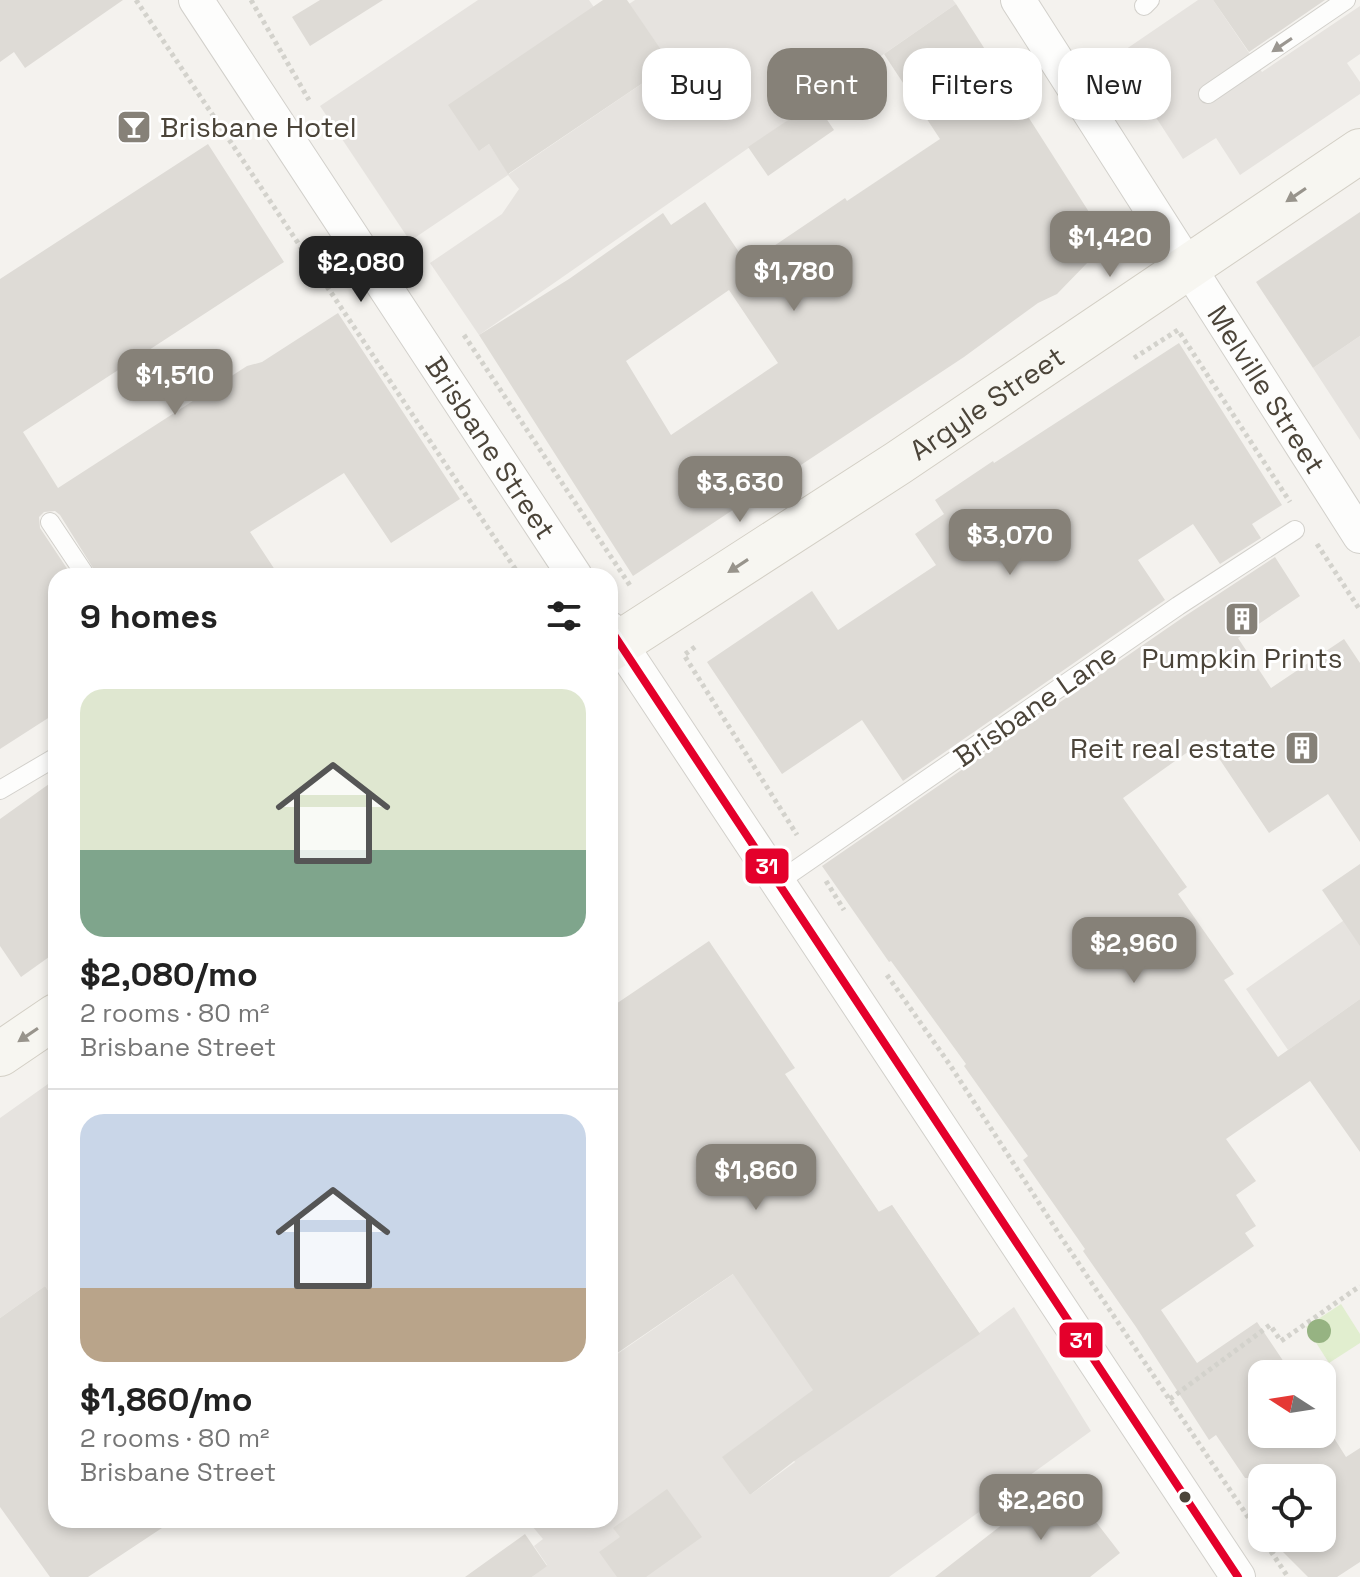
<!DOCTYPE html>
<html lang="en">
<head>
<meta charset="utf-8">
<style>
  body { margin:0; font-family:"Space Grotesk",sans-serif; background:#f2f2f2; color:#222; height:100vh; display:flex; flex-direction:column; font-size:30px; white-space:nowrap }
  * { box-sizing:border-box; margin:0 }
  p { font-size:26px; color:#767676 }
  .icon { flex:none; width:44px; height:44px; fill:none; stroke:currentColor; stroke-width:2; stroke-linecap:round; stroke-linejoin:round }
  .map { position:relative; flex:1; overflow:hidden }
  .drawer { position:absolute; left:48px; top:568px; width:570px; height:960px; display:flex; flex-direction:column; background:#fff; border-radius:24px; box-shadow:0 4px 12px #0003 }
  .drawer>* { flex:none }
  .top-card { position:absolute; left:642px; top:48px; width:598px; height:72px; display:flex; gap:16px }
  .needle { width:52px; rotate:282deg }
  .buttons { position:absolute; left:1248px; top:1360px; display:grid; gap:16px }
  .buttons a { display:grid; place-items:center; width:88px; height:88px; border-radius:16px; background:#fff; box-shadow:0 4px 12px #0003; font-size:40px }
  .price { position:absolute; translate:-50% -68px; padding:0 18px; border-radius:16px; background:#868178; color:#fff; font-size:26px; line-height:52px; filter:drop-shadow(0 2px 4px #0008) }
  .price::after { content:''; position:absolute; left:50%; top:48px; width:24px; height:18px; margin-left:-12px; background:inherit; clip-path:polygon(0 0,100% 0,50% 100%) }
  .price.on { background:#222; color:#fff }
  ul { padding:0; list-style:none }
  li { display:grid; align-content:center; gap:16px; height:424px; padding:0 32px }
  li+li { border-top:2px solid #e0e0e0 }
  li span { display:grid; place-items:center; height:248px; border-radius:24px; color:#555 }
  li>.icon { margin-inline-start:auto }
  span .icon { width:144px; height:144px; fill:#fffc; stroke-width:1 }
  li b { font-size:34px }
  h2 { display:flex; justify-content:space-between; align-items:center; height:96px; padding:0 32px; font-size:34px }
  .chip { padding:0 28px; border-radius:24px; background:#fff; box-shadow:0 4px 12px #0003; font-size:28px; line-height:72px }
  .chip.on { background:#868178; color:#fff }
  .map>svg:first-child { display:block }
  .green { fill:#e1eecf }
  .parking { fill:#e6e3df; fill-rule:evenodd }
  .building { fill:#dedbd6; fill-rule:evenodd }
  .lines { fill:none; stroke-linecap:round; stroke-linejoin:round }
  .lane-casing { stroke:#d2d0cb; stroke-width:20 }
  .street-casing { stroke:#d2d0cb; stroke-width:36 }
  .secondary-casing { stroke:#d3cfc5; stroke-width:46 }
  .path { stroke:#d3d2cc; stroke-width:5; stroke-dasharray:4 4; stroke-linecap:butt }
  .lane { stroke:#fdfdfc; stroke-width:18 }
  .street { stroke:#fdfdfc; stroke-width:34 }
  .secondary { stroke:#f7f6f1; stroke-width:44 }
  .bus-1-casing { stroke:#fff; stroke-width:14 }
  .bus-1 { stroke:#e4002b; stroke-width:8 }
  .tree { fill:#96b382 }
  .oneway { fill:#9b9791 }
  .oneway2 { fill:#98948c }
  .bus-dot { fill:#4b4439; stroke:#fff; stroke-width:3 }
  .labels { text-anchor:middle; dominant-baseline:central; stroke-width:6; stroke-linejoin:round; paint-order:stroke }
  .poi-label { font-size:28px; fill:#4b4439; stroke:#fff; text-anchor:start }
  .street-label { font-size:28px; fill:#4b4439; stroke:#fff }
  .line-badge { stroke:#fff; stroke-width:3 }
  .badge-label { font-size:22px; text-anchor:middle; font-weight:bold; fill:#fff }
</style>
</head>
<body>
<div class="map">
<svg width="1360" height="1577" viewBox="0 0 1360 1577">
  <rect width="100%" height="100%" fill="#f4f2ee"/>
  <path class="green" d="M1341,1304L1360,1334V1343L1329,1363L1306,1327Z"/>
  <path class="parking" d="M478,0H589L604,22L479,151L489,144L509,174L671,64L629,4L635,0H953L956,4L479,335L430,263L502,214L519,189L508,175L410,241L320,106Z
    M1198,0H1213L1262,72L1360,6V54L1347,63L1360,82V94L1240,175L1216,138L1183,159L1116,56Z
    M1360,336V440L1313,368Z
    M1360,909V999L1288,1050L1246,989Z
    M48,1084L56,1096V1302L45,1286L0,1318V1118Z
    M861,1186L878,1212L892,1205L979,1333L1014,1307L1091,1431L889,1577H532L547,1565L534,1546L543,1539L527,1520H610V1359ZM767,1424L795,1462L750,1495L723,1457Z"/>
  <path class="building" d="M0,0H123L25,68L14,52L0,62Z
    M320,0H383L310,46L292,17Z
    M603,0H627L671,64L508,174L489,144L479,151L448,105Z
    M1213,0H1325L1249,52Z
    M956,4L1089,212L1095,230L1090,260L1057,294L1038,303L964,357L633,576L479,335L569,279L663,213L671,225L705,202L747,264L845,198L847,201L940,139L884,54ZM729,290L778,363L671,435L626,361Z
    M815,102L834,130L768,176L748,147Z
    M208,144L284,262L23,432L58,488L247,366L262,362L338,313L460,499L391,543L344,473L250,532L279,576H98L60,515L55,511L44,512L39,517L40,528L72,576H56V713L0,749V279Z
    M1360,212V336L1313,368L1256,282Z
    M1179,343L1282,505L1252,524L1261,538L1220,564L1193,524L1138,560L1165,600L903,781L862,720L782,774L707,662L812,591L838,630L936,565L915,534L944,514L935,500L993,461L994,463Z
    M1275,557L1300,596L1238,638L1271,688L1344,639L1360,663V842L1328,794L1269,833L1206,739L1123,798L1187,887L1178,894L1234,974L1224,980L1278,1057L1360,999V1152L1310,1081L1226,1139L1256,1181L1236,1195L1256,1226L1245,1233L1254,1246L1161,1310L1197,1363L1257,1322L1292,1374H1262V1434H1322V1419L1346,1457L1360,1448V1562L1337,1577H1308L1269,1538H1322V1478H1245L1216,1435L1209,1440L1136,1327L1083,1251L1085,1249L1023,1160L1028,1156L964,1066L966,1064L891,961L889,962L822,866L1185,616Z
    M56,779V952L21,977L0,946V819Z
    M1360,864V946L1322,890Z
    M709,941L795,1068L785,1074L879,1212L892,1205L980,1334L794,1461L750,1495L722,1457L813,1390L733,1274L610,1358V1008Z
    M45,1286L56,1302V1520H174L88,1577H50L0,1507V1318Z
    M1062,1478L1120,1553L1090,1577H935Z
    M667,1489L702,1537L646,1577H617L599,1552L620,1537L613,1528Z
    M525,1534L547,1566L532,1577H465Z"/>
  <g class="lines">
    <g class="lane-casing">
      <path id="lane" d="M1144,6L1150,0
        M1208,94L1346,0
        M50,522L86,576
        M0,790L56,757
        M778,882L1178,606L1295,530"/>
    </g>
    <g class="street-casing">
      <g id="street">
        <path id="s1" d="M196,0L575,576"/>
        <path id="s2" d="M1018,0L1360,536"/>
        <path d="M610,629L1238,1577"/>
      </g>
    </g>
    <g class="secondary-casing">
      <g id="secondary">
        <path id="s3" d="M610,649L898,463L1360,151"/>
        <path d="M0,1054L56,1016"/>
      </g>
    </g>
    <path class="path" d="M136,0L520,576
      M251,0L309,100
      M464,335L631,587
      M1134,358L1178,330L1290,502
      M1317,544L1360,610
      M695,647L684,655L797,835
      M826,881L844,910
      M887,975L950,1065L1061,1237L1262,1538
      M1170,1399L1270,1325L1281,1341L1360,1286
      M1262,1538L1288,1577
      M1272,1552L1287,1540"/>
    <use href="#lane" class="lane"/>
    <use href="#street" class="street"/>
    <use href="#secondary" class="secondary"/>
    <g class="bus-1-casing">
      <path id="bus-1" d="M610,629L1238,1577"/>
    </g>
    <use href="#bus-1" class="bus-1"/>
  </g>
  <circle class="tree" cx="1319" cy="1331" r="12"/>
  <defs><path id="oneway-solid" d="M-6-.8H1V-3.2L6.5 0L1 3.2V.8H-6Z" transform="scale(2)"/></defs>
  <use class="oneway" href="#oneway-solid" transform="translate(1282 45) rotate(146)"/>
  <g class="oneway2">
    <use href="#oneway-solid" transform="translate(1296 195) rotate(146)"/>
    <use href="#oneway-solid" transform="translate(738 566) rotate(147)"/>
    <use href="#oneway-solid" transform="translate(28 1035) rotate(146)"/>
  </g>
  <defs>
    <g id="bar-square" transform="scale(1.8)"><rect x="-9" y="-9" width="18" height="18" rx="4" fill="#868178" stroke="#fff"/><path d="M-6-5H6L.8 .8V4.5H3.5V6h-7V4.5H-.8V.8Z" fill="#fff"/></g>
    <g id="building-square" transform="scale(1.8)"><rect x="-9" y="-9" width="18" height="18" rx="4" fill="#868178" stroke="#fff"/><path d="M-4-6H4V6H1V3H-1V6H-4ZM-2.5-4.3h1.7v1.8h-1.7ZM.8-4.3h1.7v1.8H.8ZM-2.5-1h1.7V.8h-1.7ZM.8-1h1.7V.8H.8Z" fill="#fff"/></g>
  </defs>
  <g fill-rule="evenodd">
    <use href="#bar-square" x="134" y="127"/>
    <use href="#building-square" x="1242" y="619"/>
    <use href="#building-square" x="1302" y="748"/>
  </g>
  <circle class="bus-dot" cx="1185" cy="1497" r="7"/>
  <g class="labels">
    <g class="poi-label">
      <text x="160" y="127">Brisbane Hotel</text>
      <text x="1242" y="658" text-anchor="middle">Pumpkin Prints</text>
      <text x="1276" y="748" text-anchor="end">Reit real estate</text>
    </g>
    <g class="street-label">
      <text stroke="none"><textPath href="#s2" startOffset="462">Melville Street</textPath></text>
      <text stroke="none"><textPath href="#s3" startOffset="450">Argyle Street</textPath></text>
      <text stroke="none"><textPath href="#s1" startOffset="536">Brisbane Street</textPath></text>
      <text transform="translate(1035 705) rotate(-35)">Brisbane Lane</text>
    </g>
  </g>
  <g class="line-badge">
    <rect x="744" y="847" width="46" height="38" rx="8" fill="#e4002b"/>
    <rect x="1058" y="1321" width="46" height="38" rx="8" fill="#e4002b"/>
  </g>
  <g class="badge-label">
    <text x="767" y="874">31</text>
    <text x="1081" y="1348">31</text>
  </g>
</svg>
<div class="buttons">
<a><svg class="needle" viewBox="-14 -14 28 28"><path d="M0-13l5 13h-10z" fill="#e53935"/><path d="M0 13l5-13h-10z" fill="#767676"/></svg></a>
<a><svg class="icon" aria-label="locate" viewBox="0 0 24 24"><circle cx="12" cy="12" r="6"/><path d="M12 2v4M12 18v4M2 12h4M18 12h4"/></svg></a>
</div>
<b class="price" style="left:1110px;top:279px">$1,420</b>
<b class="price on" style="left:361px;top:304px">$2,080</b>
<b class="price" style="left:794px;top:313px">$1,780</b>
<b class="price" style="left:175px;top:417px">$1,510</b>
<b class="price" style="left:740px;top:524px">$3,630</b>
<b class="price" style="left:1010px;top:577px">$3,070</b>
<b class="price" style="left:1134px;top:985px">$2,960</b>
<b class="price" style="left:756px;top:1212px">$1,860</b>
<b class="price" style="left:1041px;top:1542px">$2,260</b>
<div class="top-card">
<a class="chip">Buy</a>
<a class="chip on">Rent</a>
<a class="chip">Filters</a>
<a class="chip">New</a>
</div>
<section class="drawer">
<h2>9 homes<svg class="icon" aria-label="filters" viewBox="0 0 24 24"><path d="M4 7h16M4 17h16"/><circle cx="9" cy="7" r="2"/><circle cx="15" cy="17" r="2"/></svg></h2>
<ul>
<li><span style="background:linear-gradient(#dfe7d0 65%,#7fa58c 0)"><svg class="icon" aria-label="home" viewBox="0 0 24 24"><path d="M3 11l9-7 9 7M6 9v11h12V9"/></svg></span><div><b>$2,080/mo</b><p>2 rooms · 80 m²</p><p>Brisbane Street</p></div></li>
<li><span style="background:linear-gradient(#c9d6e8 70%,#b9a48a 0)"><svg class="icon" aria-label="home" viewBox="0 0 24 24"><path d="M3 11l9-7 9 7M6 9v11h12V9"/></svg></span><div><b>$1,860/mo</b><p>2 rooms · 80 m²</p><p>Brisbane Street</p></div></li>
</ul>
</section>
</div>
</body>
</html>
